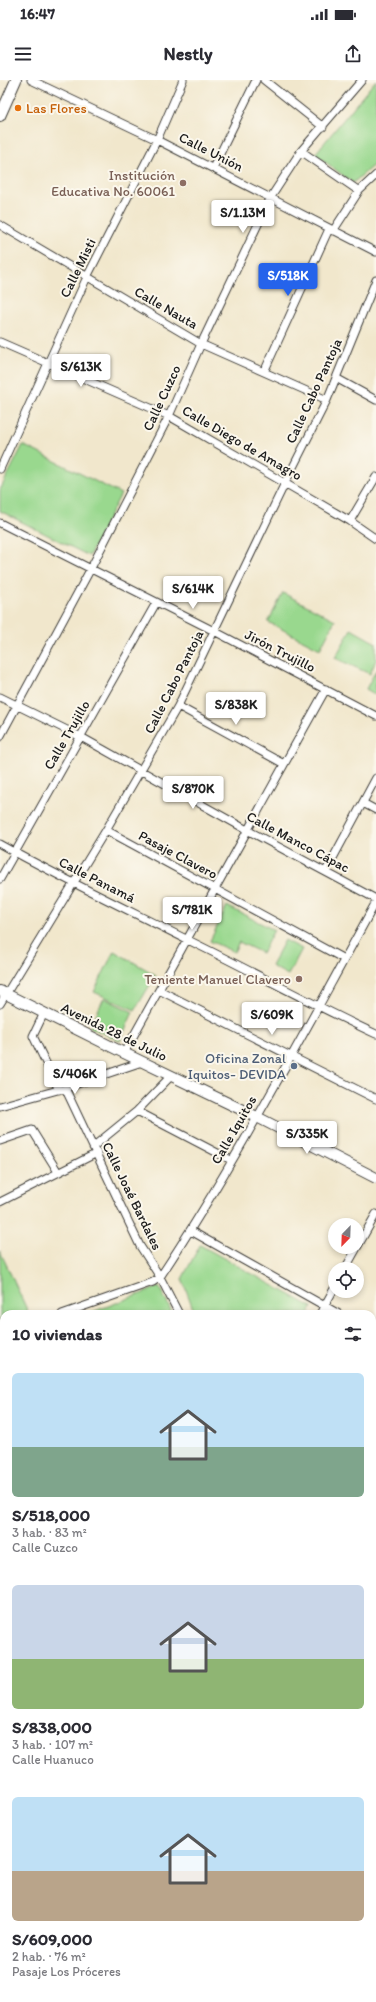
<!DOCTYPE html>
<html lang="es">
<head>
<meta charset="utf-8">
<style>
  body { margin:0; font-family:Itim,sans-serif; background:#f7f7f7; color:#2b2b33; height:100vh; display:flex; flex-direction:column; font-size:15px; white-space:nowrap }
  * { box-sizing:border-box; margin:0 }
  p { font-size:13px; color:#7c7c81 }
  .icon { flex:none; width:22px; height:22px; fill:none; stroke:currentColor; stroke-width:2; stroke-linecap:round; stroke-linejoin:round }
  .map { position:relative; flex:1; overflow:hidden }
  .drawer { position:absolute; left:0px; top:1230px; width:376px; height:692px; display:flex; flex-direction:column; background:#fff; border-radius:12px 12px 0 0; box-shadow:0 2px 6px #0003 }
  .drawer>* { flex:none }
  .needle { width:26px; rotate:203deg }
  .controls { position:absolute; left:328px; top:1138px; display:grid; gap:8px }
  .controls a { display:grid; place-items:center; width:36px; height:36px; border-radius:50%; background:#fff; box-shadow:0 2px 6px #0003; font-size:20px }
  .price { position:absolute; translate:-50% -34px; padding:0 9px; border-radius:4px; background:#fff; color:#222; font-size:13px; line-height:26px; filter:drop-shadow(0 1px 2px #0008) }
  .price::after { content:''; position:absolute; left:50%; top:24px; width:12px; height:9px; margin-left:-6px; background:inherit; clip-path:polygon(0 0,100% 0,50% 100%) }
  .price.current { background:#2563eb; color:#fff }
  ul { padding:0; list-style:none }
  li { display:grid; align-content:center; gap:8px; height:212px; padding:0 12px }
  li span { display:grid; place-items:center; height:124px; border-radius:6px; color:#555 }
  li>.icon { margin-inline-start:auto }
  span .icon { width:72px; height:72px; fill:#fffc; stroke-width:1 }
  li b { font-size:17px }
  h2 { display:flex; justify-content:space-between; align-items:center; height:48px; padding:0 12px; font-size:17px }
  .status { display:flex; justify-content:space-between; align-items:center; height:28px; padding:0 20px; background:#fff; direction:ltr }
  .status svg { height:11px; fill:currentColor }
  header { display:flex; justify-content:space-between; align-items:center; height:52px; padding:0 12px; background:#fff; font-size:18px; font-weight:800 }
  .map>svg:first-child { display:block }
  .green { fill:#99d88e; stroke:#5a7a55 }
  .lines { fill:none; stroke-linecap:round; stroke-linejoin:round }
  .street-casing { stroke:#3c3a36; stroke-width:9 }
  .secondary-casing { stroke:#3c3a36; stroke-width:12 }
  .street { stroke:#fff; stroke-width:7 }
  .secondary { stroke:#fff; stroke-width:10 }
  .food-dot { fill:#e8710a; stroke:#fbf7ec; stroke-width:1.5 }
  .education-dot { fill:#8d6e63; stroke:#fbf7ec; stroke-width:1.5 }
  .service-dot { fill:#5c6f8a; stroke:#fbf7ec; stroke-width:1.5 }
  .labels { text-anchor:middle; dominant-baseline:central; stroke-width:4; stroke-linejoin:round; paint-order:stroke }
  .food-label { font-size:14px; fill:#c56008; stroke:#fbf7ec; text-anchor:start }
  .street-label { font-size:14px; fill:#1c1c1c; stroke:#fbf7ec }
  .education-label { font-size:14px; fill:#785e54; stroke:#fbf7ec; text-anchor:end }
  .service-label { font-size:14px; fill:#4e5e75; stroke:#fbf7ec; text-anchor:end }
</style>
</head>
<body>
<div class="status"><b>16:47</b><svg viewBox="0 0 49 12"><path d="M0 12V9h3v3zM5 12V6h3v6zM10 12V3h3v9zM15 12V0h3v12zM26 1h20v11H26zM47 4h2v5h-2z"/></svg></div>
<header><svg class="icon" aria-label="menu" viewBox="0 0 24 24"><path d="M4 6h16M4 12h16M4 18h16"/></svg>Nestly<svg class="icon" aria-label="share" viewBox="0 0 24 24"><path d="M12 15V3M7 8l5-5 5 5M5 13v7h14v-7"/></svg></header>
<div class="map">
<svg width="376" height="1922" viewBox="0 0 376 1922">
  <rect width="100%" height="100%" fill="#fbf7ec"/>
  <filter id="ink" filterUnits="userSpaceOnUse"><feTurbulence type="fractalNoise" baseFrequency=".025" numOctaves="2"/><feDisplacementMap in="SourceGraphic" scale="8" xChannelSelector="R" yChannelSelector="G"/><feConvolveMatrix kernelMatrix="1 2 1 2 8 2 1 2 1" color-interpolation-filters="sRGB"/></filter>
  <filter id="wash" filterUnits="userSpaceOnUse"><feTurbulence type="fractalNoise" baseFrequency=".012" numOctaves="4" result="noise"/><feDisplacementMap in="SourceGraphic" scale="16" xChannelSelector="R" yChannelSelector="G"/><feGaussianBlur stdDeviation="0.9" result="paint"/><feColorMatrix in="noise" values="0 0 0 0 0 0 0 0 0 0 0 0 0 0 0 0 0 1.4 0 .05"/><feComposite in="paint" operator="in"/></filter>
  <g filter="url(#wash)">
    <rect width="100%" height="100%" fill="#f1e7cc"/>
    <path class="green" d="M376,0V83L353,103L315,74Z
      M23,365L121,414L89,476L0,431V410Z
      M283,513L335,540L320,569L268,542Z
      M351,549L376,563V580L370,594L335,578Z
      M376,590V615L366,609Z
      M227,826L274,850L262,873L239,862L234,872L210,861Z
      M285,860L302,869L288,895L271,886Z
      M114,871L156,895L135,930L94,912Z
      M104,918L133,932L120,961L90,947Z
      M200,1165L312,1227L309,1234H195L182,1199Z
      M0,1171L29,1234H4V1245L0,1246Z
      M159,1207L173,1234H87Z"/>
  </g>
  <g filter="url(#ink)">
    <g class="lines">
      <g class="street-casing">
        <path id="street" d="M31,0L157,60L376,172
          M264,0L323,47
          M301,71L359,111
          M213,88L256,0
          M0,145L201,264L327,320
          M333,151L359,111L376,95
          M0,262L169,336L350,441L376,459
          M264,292L329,149
          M336,298L376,320
          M0,389L87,197L157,60L183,0
          M350,441L376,397
          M0,443L214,551L376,636
          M0,617L81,657L247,750L376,819
          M178,626L284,684
          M0,657L90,490L169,336L201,264L271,117L301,71L362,0
          M363,723L376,730
          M106,750L344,879
          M0,764C61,798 124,828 186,859C250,890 311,924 376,954
          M326,791L376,698
          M0,799L156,523
          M159,910L376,1019
          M0,924L106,750L178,626L285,403L327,320L376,200
          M44,933L33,956L59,1010
          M124,973L326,609
          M65,1008L140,1166L160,1197L179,1234
          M0,1026L65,1008L142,982
          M137,1031L231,1080
          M0,1061L32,1050L58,1092
          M94,1066L137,1031L171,996
          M0,1122L97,1073
          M191,1151L339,1234
          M345,1189L376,1134
          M62,1234L153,1202L160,1197C240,1076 306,948 376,822
          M320,1234L335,1207
          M372,1253L376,1255
          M0,1254L4,1253
          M0,1324L4,1322
          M372,1345L376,1348
          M0,1360L4,1367
          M0,1427L4,1423
          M372,1428L376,1423
          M372,1501L376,1503
          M0,1528L4,1535
          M372,1605L376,1598
          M372,1739L376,1741
          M0,1757L4,1751
          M372,1844L376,1840
          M258,1918L263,1922
          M371,1918L375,1922
          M38,1922L40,1918
          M113,1922L115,1918
          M182,1922L184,1918
          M304,1922L307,1918"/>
      </g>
      <g class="secondary-casing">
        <path id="secondary" d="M0,36L16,0
          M0,911L124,973L257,1037L376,1098"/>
      </g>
      <use href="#street" class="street"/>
      <use href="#secondary" class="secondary"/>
    </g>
  </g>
  <circle class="food-dot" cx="18" cy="28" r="4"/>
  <g class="education-dot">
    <circle cx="183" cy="103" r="4"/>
    <circle cx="299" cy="899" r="4"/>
  </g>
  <circle class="service-dot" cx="294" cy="986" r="4"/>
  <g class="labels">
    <g class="food-label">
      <text x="26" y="28">Las Flores</text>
    </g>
    <g class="street-label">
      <text transform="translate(211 72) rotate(27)">Calle Unión</text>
      <text transform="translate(78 188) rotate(-64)">Calle Misti</text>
      <text transform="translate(166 228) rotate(30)">Calle Nauta</text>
      <text transform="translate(314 311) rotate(-65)">Calle Cabo Pantoja</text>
      <text transform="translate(162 318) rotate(-65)">Calle Cuzco</text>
      <text transform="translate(242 363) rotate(30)">Calle Diego de Amagro</text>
      <text transform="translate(280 571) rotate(27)">Jirón Trujillo</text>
      <text transform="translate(174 602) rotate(-63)">Calle Cabo Pantoja</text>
      <text transform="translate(67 655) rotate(-60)">Calle Trujillo</text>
      <text transform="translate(298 762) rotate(28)">Calle Manco Cápac</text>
      <text transform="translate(178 775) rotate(28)">Pasaje Clavero</text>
      <text transform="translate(97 800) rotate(27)">Calle Panamá</text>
      <text transform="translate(114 952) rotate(26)">Avenida 28 de Julio</text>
      <text transform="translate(234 1050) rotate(-60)">Calle Iquitos</text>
      <text transform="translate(132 1116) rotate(64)">Calle Joaé Bardales</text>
    </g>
    <g class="education-label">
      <text x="175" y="95">Institución<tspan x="175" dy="16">Educativa No. 60061</tspan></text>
      <text x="291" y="899">Teniente Manuel Clavero</text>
    </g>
    <g class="service-label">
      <text x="286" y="978">Oficina Zonal<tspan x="286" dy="16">Iquitos- DEVIDA</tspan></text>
    </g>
  </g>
</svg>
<div class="controls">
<a><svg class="needle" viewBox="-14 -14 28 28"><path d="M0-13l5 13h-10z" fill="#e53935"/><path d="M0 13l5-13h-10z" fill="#7c7c81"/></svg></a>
<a><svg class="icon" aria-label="locate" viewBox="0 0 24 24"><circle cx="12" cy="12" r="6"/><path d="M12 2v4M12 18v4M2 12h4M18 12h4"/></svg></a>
</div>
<b class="price" style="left:243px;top:154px">S/1.13M</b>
<b class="price current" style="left:288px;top:217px">S/518K</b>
<b class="price" style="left:81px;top:308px">S/613K</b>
<b class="price" style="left:193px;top:530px">S/614K</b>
<b class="price" style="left:236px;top:646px">S/838K</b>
<b class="price" style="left:193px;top:730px">S/870K</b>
<b class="price" style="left:192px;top:851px">S/781K</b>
<b class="price" style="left:272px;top:956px">S/609K</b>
<b class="price" style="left:75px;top:1015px">S/406K</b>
<b class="price" style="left:307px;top:1075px">S/335K</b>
<section class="drawer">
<h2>10 viviendas<svg class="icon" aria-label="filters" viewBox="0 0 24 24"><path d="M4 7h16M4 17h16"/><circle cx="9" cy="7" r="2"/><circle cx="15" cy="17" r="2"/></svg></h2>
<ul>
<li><span style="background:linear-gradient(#bfe0f5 60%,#7fa58c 0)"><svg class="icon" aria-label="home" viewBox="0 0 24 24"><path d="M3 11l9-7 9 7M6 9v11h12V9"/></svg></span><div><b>S/518,000</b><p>3 hab. · 83 m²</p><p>Calle Cuzco</p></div></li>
<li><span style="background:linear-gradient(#c9d6e8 60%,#8fb573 0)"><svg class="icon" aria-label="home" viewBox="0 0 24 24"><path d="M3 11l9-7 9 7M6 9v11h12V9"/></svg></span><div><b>S/838,000</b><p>3 hab. · 107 m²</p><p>Calle Huanuco</p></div></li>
<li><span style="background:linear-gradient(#bfe0f5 60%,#b9a48a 0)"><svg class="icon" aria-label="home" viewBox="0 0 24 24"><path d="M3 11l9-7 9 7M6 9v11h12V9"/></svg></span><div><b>S/609,000</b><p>2 hab. · 76 m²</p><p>Pasaje Los Próceres</p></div></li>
</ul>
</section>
</div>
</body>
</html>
